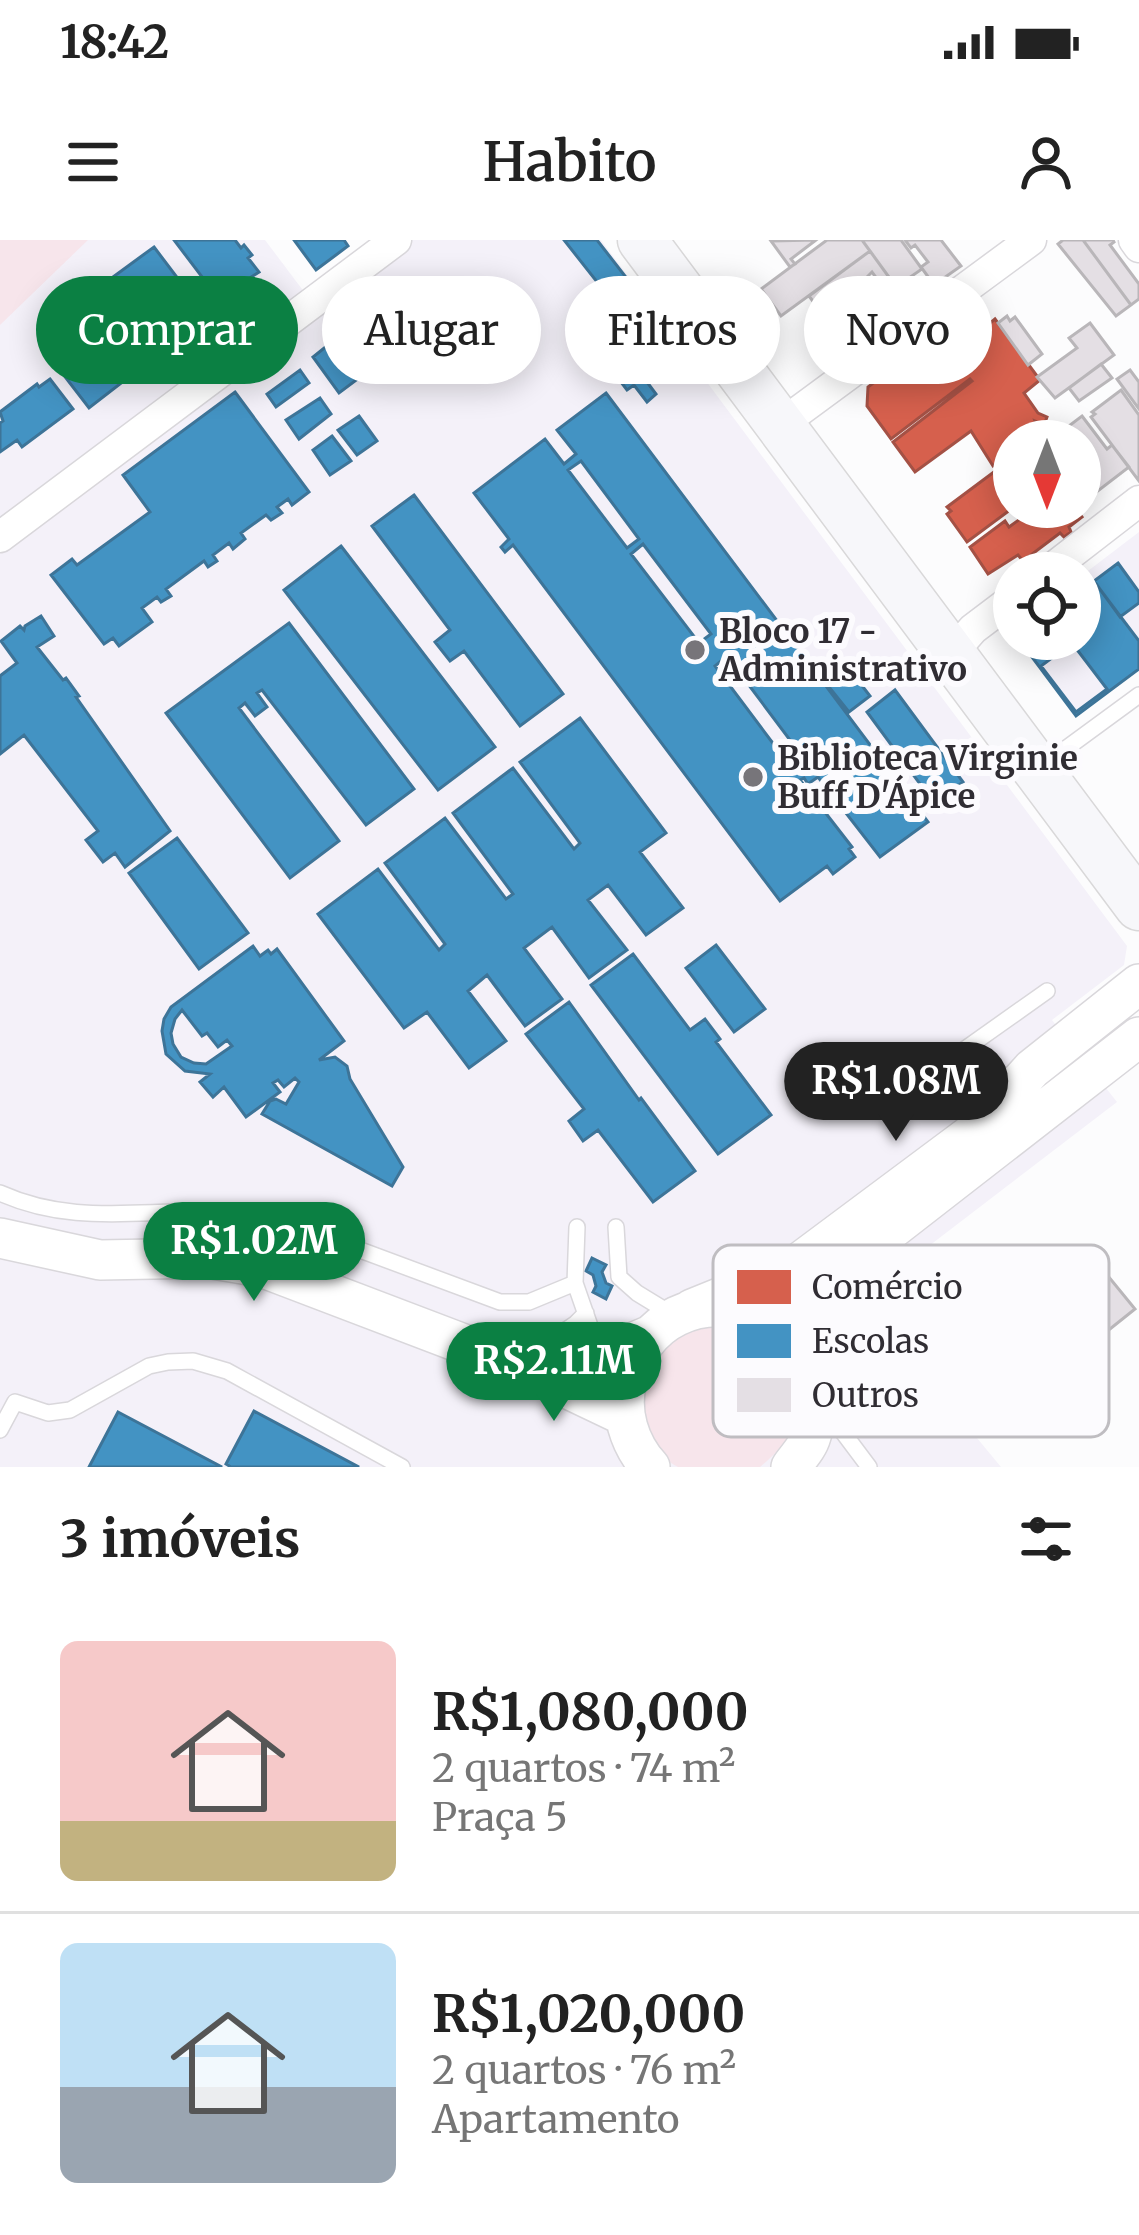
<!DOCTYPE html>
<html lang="pt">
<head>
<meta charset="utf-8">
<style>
  body { margin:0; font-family:Merriweather,serif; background:#f2f2f2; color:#222; height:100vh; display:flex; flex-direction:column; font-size:45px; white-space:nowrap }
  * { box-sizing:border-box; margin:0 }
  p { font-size:39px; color:#767676 }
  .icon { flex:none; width:66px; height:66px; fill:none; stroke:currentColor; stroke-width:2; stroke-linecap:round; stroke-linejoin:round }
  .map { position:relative; height:1227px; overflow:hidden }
  .sheet { display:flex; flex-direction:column; background:#fff; flex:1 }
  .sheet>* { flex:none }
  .guide { position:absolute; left:36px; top:36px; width:1068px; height:108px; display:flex; gap:24px }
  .needle { width:78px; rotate:180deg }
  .tools { position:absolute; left:993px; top:180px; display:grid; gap:24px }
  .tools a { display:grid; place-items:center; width:108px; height:108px; border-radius:50%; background:#fff; box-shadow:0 6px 30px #0003; font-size:60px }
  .price { position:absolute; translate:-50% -102px; padding:0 27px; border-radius:42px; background:#0b8043; color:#fff; font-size:39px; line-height:78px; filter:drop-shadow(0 3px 6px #0008) }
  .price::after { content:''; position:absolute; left:50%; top:72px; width:36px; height:27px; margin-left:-18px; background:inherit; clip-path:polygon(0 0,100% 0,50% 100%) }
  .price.selected { background:#222; color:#fff }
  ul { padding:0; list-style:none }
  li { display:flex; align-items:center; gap:36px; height:300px; padding:0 60px }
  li+li { border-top:3px solid #e0e0e0 }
  li span { display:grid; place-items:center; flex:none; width:336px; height:240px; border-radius:18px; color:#555 }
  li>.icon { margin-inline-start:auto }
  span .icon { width:144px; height:144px; fill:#fffc; stroke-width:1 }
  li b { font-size:51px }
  h2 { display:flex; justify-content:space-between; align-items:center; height:144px; padding:0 60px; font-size:51px }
  .tag { padding:0 42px; border-radius:54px; background:#fff; box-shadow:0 6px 30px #0003; font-size:42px; line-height:108px }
  .tag.selected { background:#0b8043; color:#fff }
  .status { display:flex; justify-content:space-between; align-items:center; height:84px; padding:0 60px; background:#fff; direction:ltr }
  .status svg { height:33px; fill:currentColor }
  header { display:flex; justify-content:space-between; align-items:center; height:156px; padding:0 60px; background:#fff; font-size:54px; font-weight:600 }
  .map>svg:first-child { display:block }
  .built { fill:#f4f1f9 }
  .green { fill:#f7e5eb }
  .shops { fill:#d6604d; stroke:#a45145; stroke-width:3 }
  .schools { fill:#4393c3; stroke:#3d7498; stroke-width:3; fill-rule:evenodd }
  .building { fill:#e4dfe4; stroke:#b9b6b9; stroke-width:3 }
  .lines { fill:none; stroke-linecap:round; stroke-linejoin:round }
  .service-casing { stroke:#d9d7db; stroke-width:18 }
  .minor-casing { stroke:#d9d7db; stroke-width:33 }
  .tertiary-casing { stroke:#d9d7db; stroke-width:42 }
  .primary-casing { stroke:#d9d8d9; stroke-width:51 }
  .service { stroke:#fff; stroke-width:15 }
  .minor { stroke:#fff; stroke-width:30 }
  .tertiary { stroke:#fff; stroke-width:39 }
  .primary { stroke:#f7f7fa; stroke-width:48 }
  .poi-dot { fill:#77757a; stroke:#fcfbfe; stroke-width:4.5 }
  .labels { text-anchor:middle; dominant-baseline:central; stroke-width:12; stroke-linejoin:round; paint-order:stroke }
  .poi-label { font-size:33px; font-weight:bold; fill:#302d33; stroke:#fcfbfe; text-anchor:start }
  .key { fill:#fcfbfe; stroke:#bfbdc1; stroke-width:3 }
  .key-label { font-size:33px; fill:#302d33 }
</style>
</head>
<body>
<div class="status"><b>18:42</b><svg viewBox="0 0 49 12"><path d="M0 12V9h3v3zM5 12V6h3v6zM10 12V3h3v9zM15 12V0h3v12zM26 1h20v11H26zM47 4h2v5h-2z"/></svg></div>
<header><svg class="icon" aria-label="menu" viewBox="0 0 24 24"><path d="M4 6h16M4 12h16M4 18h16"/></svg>Habito<svg class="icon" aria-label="person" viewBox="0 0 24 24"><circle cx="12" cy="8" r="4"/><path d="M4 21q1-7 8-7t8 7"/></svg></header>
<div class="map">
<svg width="1139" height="1227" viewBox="0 0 1139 1227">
  <rect width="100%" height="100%" fill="#fcfcfd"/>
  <path class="built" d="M0,0H265L308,57L383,0H601L1127,706L1124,725L1052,780L1117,862L861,1058L1001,1227H0Z
    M1139,292V430L1076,476L1018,399H1080V337Z"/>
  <path class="green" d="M0,0H88L0,85Z
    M709,1084C718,1084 729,1084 738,1086C778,1096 806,1142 794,1183C789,1202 774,1215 760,1227H678C637,1206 629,1144 659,1111C674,1095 690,1090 709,1084Z"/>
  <path class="shops" d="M995,79L1040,140L1024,153L1038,173L1047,177L1044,185L1035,181L1038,189L1025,199L1026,201H1014V212L993,226L971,191L915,232L893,202L972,141L970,139L891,199L867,166L868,147L943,90L958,110Z
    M1014,217V241L1002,250L1014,267L967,302L947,274L951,271L947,267Z
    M1029,267H1074L1082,277L1069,287L1071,292L1064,297L1060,293L1023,321L1018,315L988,334L970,307L1005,281L1009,287L1027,274L1025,271Z"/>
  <path class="schools" d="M174,0H235L241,8L244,5L252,15L248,18L259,32L218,58Z
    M294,0H344L348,6L316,30Z
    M564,0H597L677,103L657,118Z
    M154,7L207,77L156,115L102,45Z
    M95,74L138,130L89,168L46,112Z
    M333,101L359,138L339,153L313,117Z
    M300,130L309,143L276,167L267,154Z
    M638,130L656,154L647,162L634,145L627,150L621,142Z
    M50,139L73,169L22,207L17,200L0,212V183L3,181L0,172L37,144L39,147Z
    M235,152L309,252L292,265L288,259L277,267L282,273L271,280L266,275L241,293L245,299L233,309L229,303L213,315L217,321L208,327L204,321L166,349L171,356L161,362L157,357L142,368L152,382L119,406L113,398L104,404L51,335L72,319L77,325L150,272L123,235Z
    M606,153L928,582L880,617L818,537L808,544L804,538L800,540L852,607L849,609L855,617L833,634L827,626L780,661L513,305L505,312L501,307L509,299L474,253L545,199L564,224L576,214L557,190ZM581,221L639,299L627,308L568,230ZM643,304L711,394L699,403L631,314ZM727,416L793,504L781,514L715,426Z
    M320,158L331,174L299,199L286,180Z
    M359,176L377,201L357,215L338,190Z
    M332,196L351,221L330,235L313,210Z
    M414,255L563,454L520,486L464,411L450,421L435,402L450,390L372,286Z
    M341,306L495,507L438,550L284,350Z
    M1118,323L1139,352V363L1120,377L1094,341Z
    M1099,348L1139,401V429L1076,476L1023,405L1031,399H1080V363ZM1072,403L1107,449L1076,472L1041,426Z
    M41,376L54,396L37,407L63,440L66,438L79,456L76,457L170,591L125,627L115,613L103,622L86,600L98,591L24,495L0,514V436L17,423L1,401L20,386L24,390L25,386Z
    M289,383L414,549L366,585L262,450L257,453L267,467L255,476L245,463L239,468L339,601L290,638L166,473Z
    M846,425L870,456L849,472L825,442Z
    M895,450L963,542L934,563L867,472Z
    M580,478L666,593L640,612L683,668L646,695L608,645L588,660L627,710L589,738L552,687L524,708L562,759L525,786L487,735L468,751L506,801L469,828L427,772L404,788L318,674L378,629L439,710L445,704L385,623L445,578L506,659L513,654L453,573L513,528L574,609L580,603L520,522Z
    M177,598L248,693L199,729L129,633Z
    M716,705L765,769L734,792L686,728Z
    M253,706L260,716L268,710L271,714L277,709L344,801L319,820L335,817L347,826L350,839L403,927L392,946L262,874L270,861L276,859L286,864L299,842L295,838L284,847L278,840L273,843L280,852L246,877L224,847L213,857L200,842L210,834L185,831L166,814L162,791L164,779L171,767ZM182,770L202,796L207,793L218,807L227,800L232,806L206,824L194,823L181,817L173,804L171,793L175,779Z
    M633,714L690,790L705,779L720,799L716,802L771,875L718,914L591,745Z
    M569,762L639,860L641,858L695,931L653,962L598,890L583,901L569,881L584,869L526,794Z
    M592,1018L606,1025L602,1032L606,1043L612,1046L606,1059L593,1052L596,1046L593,1035L586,1031Z
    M254,1171L359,1227H231L226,1224Z
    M118,1172L222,1227H89Z"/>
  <path class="building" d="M816,0L791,19L795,24L790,27L771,1Z
    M827,0H862L870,11L781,76L761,49Z
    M862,0H901L922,29L896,47Z
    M905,0H941L961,26L934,45L921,27L928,22L915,5L911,8Z
    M1063,0H1083L1131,65L1116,76L1058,4Z
    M1083,0H1113L1114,2L1110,5L1139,44V59L1131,65Z
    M870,11L889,37L880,43L872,32L866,38L871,44L831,74L834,79L829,83L809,56Z
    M889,37L909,64L838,117L833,109L839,104L825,85Z
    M1007,76L1010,81L1015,77L1042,114L1028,125L998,83Z
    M1090,83L1114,115L1055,158L1037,137L1077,108L1069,98Z
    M1101,124L1112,138L1079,161L1069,148Z
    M1130,130L1139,142V169L1117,139Z
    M1121,150L1139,175V241L1091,177L1095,174L1092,172Z
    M1082,176L1107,209L1112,205L1129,227L1090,257L1080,244V201H1049Z
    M1090,1014L1135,1069L1045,1141L1000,1085Z"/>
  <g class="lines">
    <g class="service-casing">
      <path id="service" d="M1064,510L1139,455
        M889,875L893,863L903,853L1047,751
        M889,875C908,870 919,862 922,842
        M0,953C71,985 136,970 210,972C241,973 271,980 301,988L500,1062H529L575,1043
        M577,987L575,1043L599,1112
        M616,987L619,1037L637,1053L673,1075
        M531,1114L575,1084L586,1073
        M824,1167L869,1227
        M0,1190L15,1162L48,1173L70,1170L149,1126L168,1122L193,1121L227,1131L402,1227"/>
    </g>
    <g class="minor-casing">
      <path id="minor" d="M1134,0L1139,7
        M780,185L1031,0
        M0,297L396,0
        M1046,333L1139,261
        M951,414L973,389L1014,358"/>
    </g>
    <g class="tertiary-casing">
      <path id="tertiary" d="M0,998L100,1020L207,1018L261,1027L516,1124L625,1176
        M692,1069L791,1029L976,891L1032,829L1139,744
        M809,1120C816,1060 818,1056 861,1013L1139,797
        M522,1124C578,1124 600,1117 651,1095
        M650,1227C629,1204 619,1171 627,1141C662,1009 855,1070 811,1196C808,1207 798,1217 791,1227"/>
    </g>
    <g class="primary-casing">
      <path id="primary" d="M642,0L1139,666"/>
    </g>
    <use href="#service" class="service"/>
    <use href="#minor" class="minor"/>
    <use href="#tertiary" class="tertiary"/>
    <use href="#primary" class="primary"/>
  </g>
  <g class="poi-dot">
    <circle cx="695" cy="410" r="12"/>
    <circle cx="753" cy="537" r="12"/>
  </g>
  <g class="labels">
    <g class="poi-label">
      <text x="719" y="391">Bloco 17 -<tspan x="719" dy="38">Administrativo</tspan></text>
      <text x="777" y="518">Biblioteca Virginie<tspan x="777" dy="38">Buff D'Ápice</tspan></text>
    </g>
  </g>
  <rect x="713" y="1005" width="396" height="192" rx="18" class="key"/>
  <rect x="737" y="1030" width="54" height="34" fill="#d6604d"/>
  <rect x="737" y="1084" width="54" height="34" fill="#4393c3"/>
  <rect x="737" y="1138" width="54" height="34" fill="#e4dfe4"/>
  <g class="key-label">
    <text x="812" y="1059">Comércio</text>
    <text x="812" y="1113">Escolas</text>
    <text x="812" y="1167">Outros</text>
  </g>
</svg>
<div class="tools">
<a><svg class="needle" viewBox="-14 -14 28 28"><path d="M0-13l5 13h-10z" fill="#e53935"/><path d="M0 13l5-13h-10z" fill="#767676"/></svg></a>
<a><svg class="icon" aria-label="locate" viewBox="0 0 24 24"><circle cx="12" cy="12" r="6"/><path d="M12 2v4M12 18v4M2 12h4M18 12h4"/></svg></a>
</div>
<b class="price selected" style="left:896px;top:904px">R$1.08M</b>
<b class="price" style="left:254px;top:1064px">R$1.02M</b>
<b class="price" style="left:554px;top:1184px">R$2.11M</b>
<div class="guide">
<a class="tag selected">Comprar</a>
<a class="tag">Alugar</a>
<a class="tag">Filtros</a>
<a class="tag">Novo</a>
</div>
</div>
<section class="sheet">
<h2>3 imóveis<svg class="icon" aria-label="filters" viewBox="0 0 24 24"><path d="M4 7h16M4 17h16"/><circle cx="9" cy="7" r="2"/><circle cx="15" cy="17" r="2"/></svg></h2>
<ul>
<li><span style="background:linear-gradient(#f6c9c9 75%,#c2b280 0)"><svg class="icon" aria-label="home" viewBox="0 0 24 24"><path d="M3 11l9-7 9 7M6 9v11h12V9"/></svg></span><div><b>R$1,080,000</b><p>2 quartos · 74 m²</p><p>Praça 5</p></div></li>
<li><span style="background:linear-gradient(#bfe0f5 60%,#9aa5b1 0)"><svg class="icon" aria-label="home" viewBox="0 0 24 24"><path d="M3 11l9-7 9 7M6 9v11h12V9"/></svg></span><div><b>R$1,020,000</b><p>2 quartos · 76 m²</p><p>Apartamento</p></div></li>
</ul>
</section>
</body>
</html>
